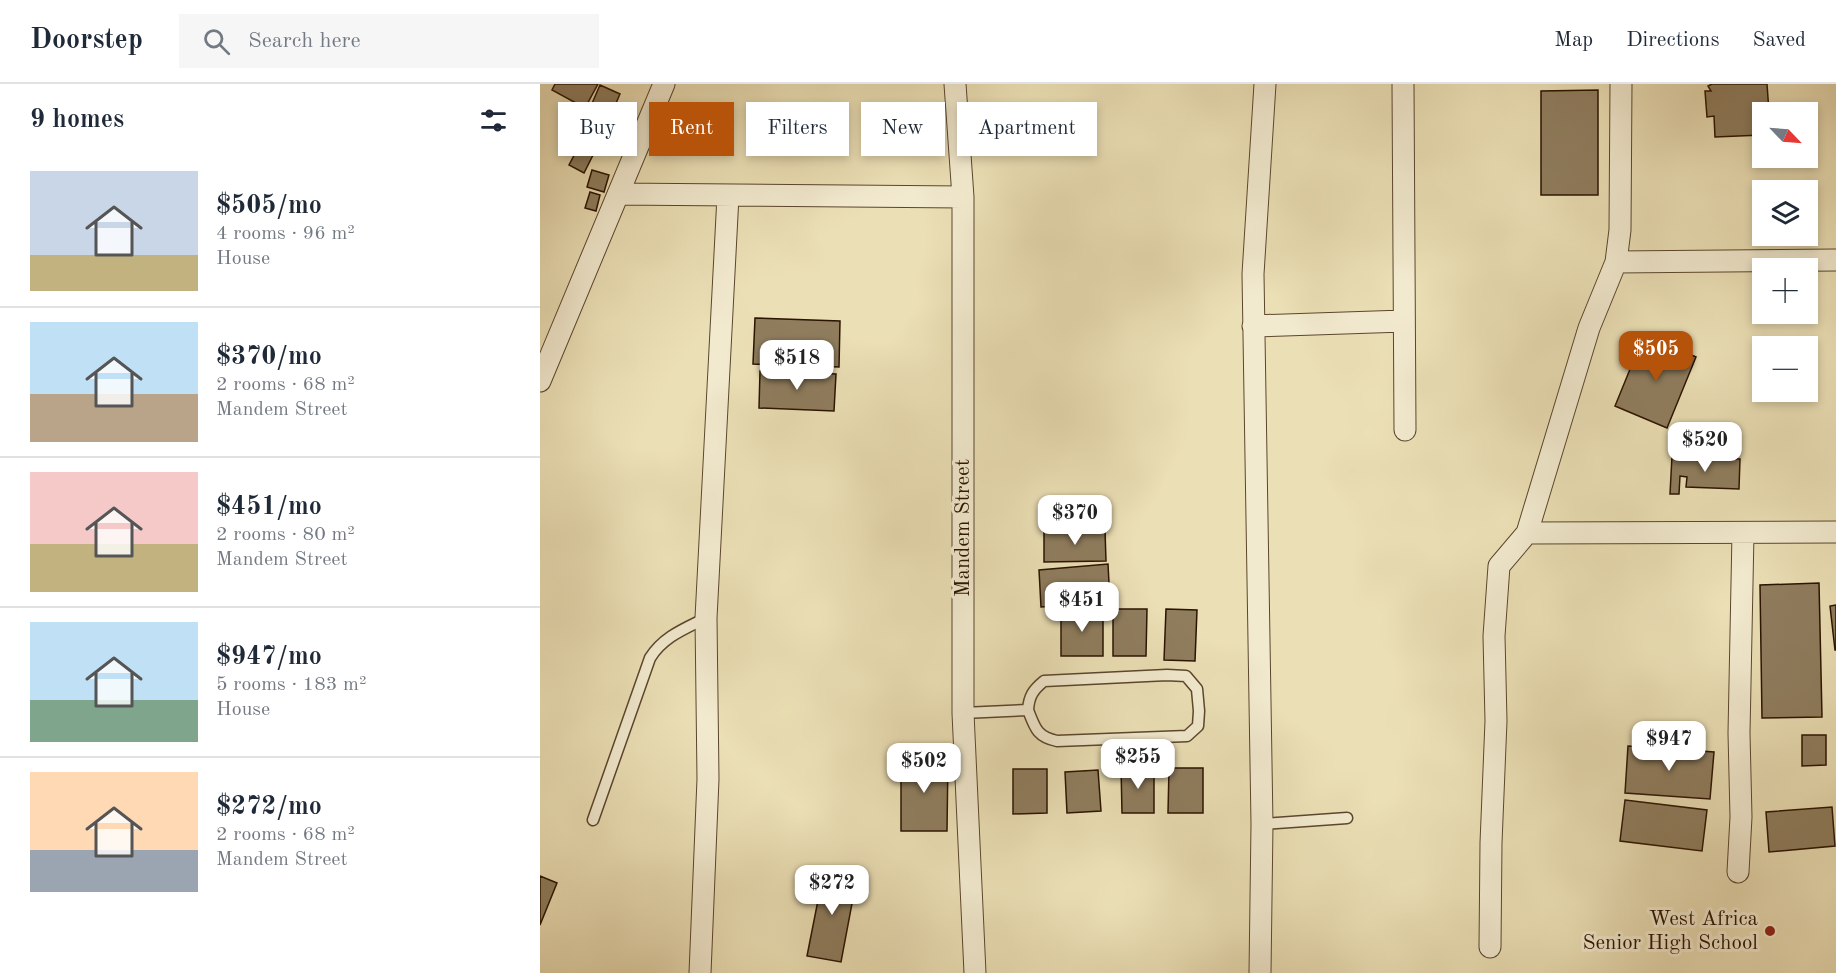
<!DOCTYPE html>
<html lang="en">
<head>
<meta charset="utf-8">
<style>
  body { margin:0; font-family:"Old Standard TT",serif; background:#f6f6f7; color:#1f2937; height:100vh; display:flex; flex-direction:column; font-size:22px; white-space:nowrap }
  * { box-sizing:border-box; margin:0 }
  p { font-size:20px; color:#747a83 }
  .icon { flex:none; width:33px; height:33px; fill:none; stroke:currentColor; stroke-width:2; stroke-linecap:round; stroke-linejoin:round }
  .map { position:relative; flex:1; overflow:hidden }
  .side { display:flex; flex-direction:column; background:#fff; width:540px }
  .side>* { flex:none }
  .guide { position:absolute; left:18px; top:18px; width:570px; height:54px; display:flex; gap:12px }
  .needle { width:39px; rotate:115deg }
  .tools { position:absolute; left:1212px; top:18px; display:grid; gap:12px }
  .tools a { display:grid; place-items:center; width:66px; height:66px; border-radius:0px; background:#fff; box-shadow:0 3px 9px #0003; font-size:30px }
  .price { position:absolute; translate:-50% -51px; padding:0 14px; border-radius:12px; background:#fff; color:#222; font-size:20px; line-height:39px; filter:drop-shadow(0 2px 3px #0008) }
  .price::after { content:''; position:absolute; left:50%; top:36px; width:18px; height:14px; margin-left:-9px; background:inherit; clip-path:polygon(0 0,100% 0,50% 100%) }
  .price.selected { background:#b45309; color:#fff }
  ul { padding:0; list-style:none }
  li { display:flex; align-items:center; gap:18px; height:150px; padding:0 30px }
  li+li { border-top:2px solid #e0e1e3 }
  li span { display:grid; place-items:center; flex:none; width:168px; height:120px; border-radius:0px; color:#555 }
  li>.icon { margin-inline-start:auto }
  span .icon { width:72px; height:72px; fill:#fffc; stroke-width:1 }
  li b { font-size:26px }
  h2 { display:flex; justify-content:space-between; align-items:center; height:72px; padding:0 30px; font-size:26px }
  .tag { padding:0 21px; border-radius:0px; background:#fff; box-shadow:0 3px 9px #0003; font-size:21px; line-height:54px }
  .tag.selected { background:#b45309; color:#fff }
  header { display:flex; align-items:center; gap:36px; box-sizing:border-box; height:84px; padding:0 30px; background:#fff; border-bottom:2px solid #e0e1e3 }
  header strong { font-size:28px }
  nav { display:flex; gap:33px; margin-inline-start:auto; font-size:21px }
  .search { width:420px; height:54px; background:#f6f6f7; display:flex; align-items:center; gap:15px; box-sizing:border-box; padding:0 21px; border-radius:0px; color:#747a83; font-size:22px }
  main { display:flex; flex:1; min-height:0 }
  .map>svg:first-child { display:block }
  .building { fill:#8f7d5e; stroke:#2b1300; stroke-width:1.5 }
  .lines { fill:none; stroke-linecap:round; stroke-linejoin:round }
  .lane-casing { stroke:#5b462d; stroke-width:13 }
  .street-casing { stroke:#5b462d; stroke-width:23 }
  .lane { stroke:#f2eacf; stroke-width:10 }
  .street { stroke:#f2eacf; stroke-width:21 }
  .poi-dot { fill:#8f2418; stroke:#f2eacf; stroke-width:2 }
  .labels { text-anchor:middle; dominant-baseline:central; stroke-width:6; stroke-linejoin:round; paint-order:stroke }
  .street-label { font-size:21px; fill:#2b1300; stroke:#f2eacf }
  .poi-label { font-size:21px; fill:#2b1300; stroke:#f2eacf; text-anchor:end }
</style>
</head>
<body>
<header>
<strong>Doorstep</strong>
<div class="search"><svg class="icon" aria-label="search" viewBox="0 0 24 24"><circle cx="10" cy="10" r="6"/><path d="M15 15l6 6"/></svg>Search here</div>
<nav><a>Map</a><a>Directions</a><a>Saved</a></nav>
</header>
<main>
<section class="side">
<h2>9 homes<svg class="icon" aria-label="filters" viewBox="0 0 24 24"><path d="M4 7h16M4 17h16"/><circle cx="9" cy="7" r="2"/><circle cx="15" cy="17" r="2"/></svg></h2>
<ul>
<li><span style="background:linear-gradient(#c9d6e8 70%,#c2b280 0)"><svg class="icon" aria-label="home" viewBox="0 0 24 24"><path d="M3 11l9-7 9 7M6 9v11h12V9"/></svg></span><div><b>$505/mo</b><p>4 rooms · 96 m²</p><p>House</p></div></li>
<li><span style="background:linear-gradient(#bfe0f5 60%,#b9a48a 0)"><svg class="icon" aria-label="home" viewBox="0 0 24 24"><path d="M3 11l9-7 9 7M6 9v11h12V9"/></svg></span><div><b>$370/mo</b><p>2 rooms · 68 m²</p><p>Mandem Street</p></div></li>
<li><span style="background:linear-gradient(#f6c9c9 60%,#c2b280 0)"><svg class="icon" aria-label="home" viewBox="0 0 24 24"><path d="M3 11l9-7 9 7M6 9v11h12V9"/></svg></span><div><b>$451/mo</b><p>2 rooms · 80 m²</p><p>Mandem Street</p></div></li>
<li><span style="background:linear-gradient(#bfe0f5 65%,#7fa58c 0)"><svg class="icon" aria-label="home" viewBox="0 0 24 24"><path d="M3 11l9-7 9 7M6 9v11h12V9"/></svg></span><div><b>$947/mo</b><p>5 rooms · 183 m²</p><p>House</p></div></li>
<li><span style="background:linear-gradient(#ffd9b3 65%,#9aa5b1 0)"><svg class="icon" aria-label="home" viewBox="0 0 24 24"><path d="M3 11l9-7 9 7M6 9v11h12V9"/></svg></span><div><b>$272/mo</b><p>2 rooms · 68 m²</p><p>Mandem Street</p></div></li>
</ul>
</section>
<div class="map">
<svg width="1296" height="889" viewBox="0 0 1296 889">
  <rect width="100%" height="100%" fill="#ebdfb5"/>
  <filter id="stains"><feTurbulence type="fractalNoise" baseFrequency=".00333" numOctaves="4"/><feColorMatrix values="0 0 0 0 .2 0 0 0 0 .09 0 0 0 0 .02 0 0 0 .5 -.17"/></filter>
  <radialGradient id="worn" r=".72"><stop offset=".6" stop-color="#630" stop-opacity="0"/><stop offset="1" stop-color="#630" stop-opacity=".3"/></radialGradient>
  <path class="building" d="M15,0H58L45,24L12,6Z
    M1172,0H1227L1229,28H1222V51L1175,53L1174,32L1167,33L1165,7H1171L1168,2Z
    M60,1L80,10L70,33L50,24Z
    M1058,6V111H1001V7Z
    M39,62L54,69L44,89L29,81Z
    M52,86L69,91L64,108L47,103Z
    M50,108L60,111L56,127L45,124Z
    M215,234L300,237L299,283L213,280Z
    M1104,251L1156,273L1127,344L1075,322Z
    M220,287L296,290L294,327L219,324Z
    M1132,372L1200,375L1199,405L1146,403L1147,393L1140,392L1139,410H1130Z
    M565,446L566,477L504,478V447Z
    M568,480L570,518L501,523L499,486Z
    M1279,499L1282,633L1222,634L1220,501Z
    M1296,521V566H1295L1290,522Z
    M573,525H607L606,572H573Z
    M626,525L657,526L655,577L624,576Z
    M521,526H563V572H521Z
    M1262,651H1286V681L1262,682Z
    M1088,662L1174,668L1170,715L1085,709Z
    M361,673H408L407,747H361Z
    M581,683H614V729H582Z
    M629,684H663V729H628Z
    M473,685H507V729L473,730Z
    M558,686L561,727L527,729L525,688Z
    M1085,716L1167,726L1162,767L1080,757Z
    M1292,723L1295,762L1229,768L1226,728Z
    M284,786L317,793L301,878L267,872Z
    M0,792L17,799L0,841Z"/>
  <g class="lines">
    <g class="lane-casing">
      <path id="lane" d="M423,629L488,626C495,644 497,653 517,657L647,652L658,642L659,627L657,605L646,592L627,591L504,597C493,606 489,612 488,626
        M53,736L110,574C123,553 144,545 166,534
        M722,740L807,734"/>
    </g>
    <g class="street-casing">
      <path id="street" d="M415,0L423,113V629L435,889
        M863,0L865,346
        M78,110L423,113
        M1076,178L1296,176
        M713,242L864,237
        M0,297L124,0
        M987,449L1296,448
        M1198,788L1201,733L1199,649L1203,449
        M950,863L951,759L956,637L954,552L959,482L987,449L1049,244L1076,178L1080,146L1081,0
        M160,889L168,695L166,534L188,112
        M720,889L722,740L713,190L725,0"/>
    </g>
    <use href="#lane" class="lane"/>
    <use href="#street" class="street"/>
  </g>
  <circle class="poi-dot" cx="1230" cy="847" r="6"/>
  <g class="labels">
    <g class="street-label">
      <text transform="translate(423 444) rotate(-90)">Mandem Street</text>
    </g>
    <g class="poi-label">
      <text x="1218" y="835">West Africa<tspan x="1218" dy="24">Senior High School</tspan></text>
    </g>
  </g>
  <rect width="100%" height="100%" filter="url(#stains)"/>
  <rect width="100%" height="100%" fill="url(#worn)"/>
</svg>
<div class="tools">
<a><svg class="needle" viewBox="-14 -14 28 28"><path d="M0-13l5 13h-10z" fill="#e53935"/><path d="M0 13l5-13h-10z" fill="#747a83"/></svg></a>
<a><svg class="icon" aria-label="layers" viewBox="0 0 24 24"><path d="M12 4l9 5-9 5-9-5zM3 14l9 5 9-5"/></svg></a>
<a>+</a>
<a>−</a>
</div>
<b class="price selected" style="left:1116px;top:298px">$505</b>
<b class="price" style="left:257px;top:307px">$518</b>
<b class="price" style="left:1165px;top:389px">$520</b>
<b class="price" style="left:535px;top:462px">$370</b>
<b class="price" style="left:542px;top:549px">$451</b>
<b class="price" style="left:1129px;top:688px">$947</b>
<b class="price" style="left:598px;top:706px">$255</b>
<b class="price" style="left:384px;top:710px">$502</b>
<b class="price" style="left:292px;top:832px">$272</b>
<div class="guide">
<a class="tag">Buy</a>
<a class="tag selected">Rent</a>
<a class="tag">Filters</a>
<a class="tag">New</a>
<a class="tag">Apartment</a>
</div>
</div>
</main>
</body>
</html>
